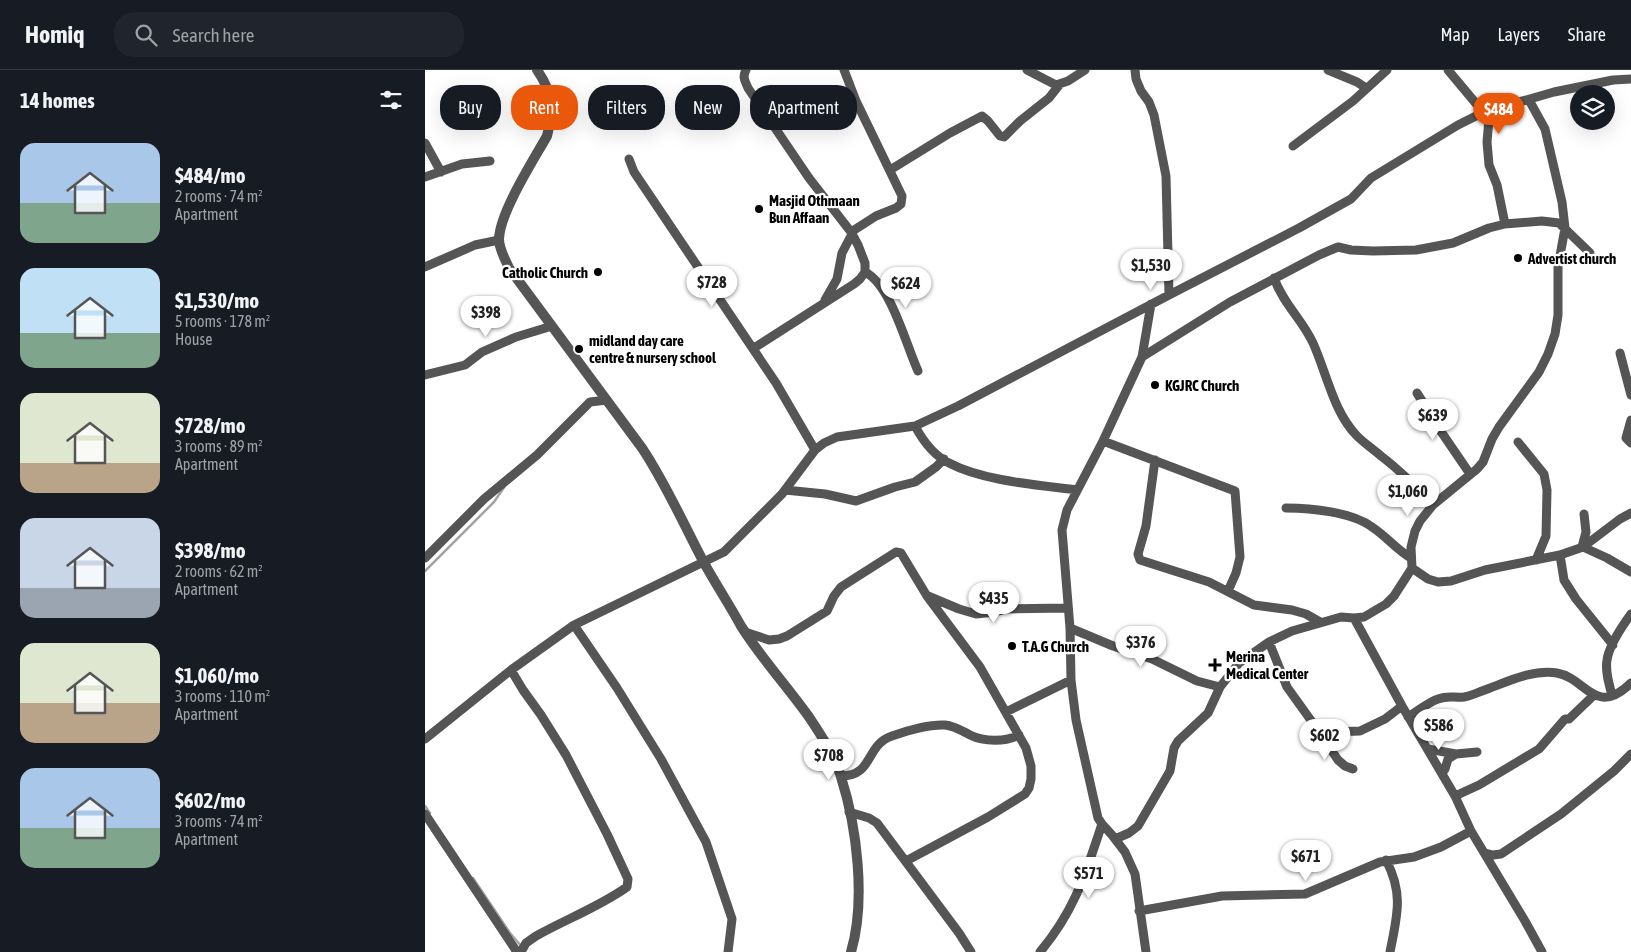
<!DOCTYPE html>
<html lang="en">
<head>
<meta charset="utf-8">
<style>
  body { margin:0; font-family:"Asap Condensed",sans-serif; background:#20242c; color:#f1f3f6; height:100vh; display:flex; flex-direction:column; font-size:19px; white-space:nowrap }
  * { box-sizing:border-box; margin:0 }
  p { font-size:16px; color:#9ea1a6 }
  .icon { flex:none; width:28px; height:28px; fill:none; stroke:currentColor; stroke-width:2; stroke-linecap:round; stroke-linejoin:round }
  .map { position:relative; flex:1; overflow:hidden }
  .details { display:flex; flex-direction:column; background:#171b24; width:425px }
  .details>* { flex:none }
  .banner { position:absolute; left:15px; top:15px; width:475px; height:45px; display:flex; gap:10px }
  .tools { position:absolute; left:1145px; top:15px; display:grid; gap:10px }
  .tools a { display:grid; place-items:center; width:45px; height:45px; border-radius:50%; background:#171b24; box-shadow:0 5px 20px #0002; font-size:25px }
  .price { position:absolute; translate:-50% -42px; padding:0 11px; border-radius:18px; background:#fff; color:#222; font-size:16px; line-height:32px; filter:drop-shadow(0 1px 2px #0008) }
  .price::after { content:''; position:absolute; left:50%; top:30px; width:15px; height:11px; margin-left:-8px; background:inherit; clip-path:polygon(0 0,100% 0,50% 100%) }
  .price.current { background:#ea580c; color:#fff }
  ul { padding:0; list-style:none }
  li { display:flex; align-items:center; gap:15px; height:125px; padding:0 20px }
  li span { display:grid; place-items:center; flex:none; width:140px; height:100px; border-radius:15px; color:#555 }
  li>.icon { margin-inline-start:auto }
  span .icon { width:60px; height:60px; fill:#fffc; stroke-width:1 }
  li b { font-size:21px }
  h2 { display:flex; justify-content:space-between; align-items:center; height:60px; padding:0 20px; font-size:21px }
  .tag { padding:0 18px; border-radius:20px; background:#171b24; box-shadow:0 5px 20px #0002; font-size:18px; line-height:45px }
  .tag.current { background:#ea580c; color:#fff }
  header { display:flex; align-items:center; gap:30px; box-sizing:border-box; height:70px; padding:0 25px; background:#171b24; border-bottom:1px solid #363941 }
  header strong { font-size:24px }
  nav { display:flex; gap:28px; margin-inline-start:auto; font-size:18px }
  .search { width:350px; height:45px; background:#20242c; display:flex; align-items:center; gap:12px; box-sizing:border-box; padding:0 18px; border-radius:20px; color:#9ea1a6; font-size:19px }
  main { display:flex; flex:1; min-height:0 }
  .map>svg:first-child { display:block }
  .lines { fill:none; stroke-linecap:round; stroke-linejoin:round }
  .stream { stroke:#a3a3a3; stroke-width:2.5 }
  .minor { stroke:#555; stroke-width:9 }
  .tertiary { stroke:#555; stroke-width:10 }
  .poi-dot { fill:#000; stroke:#fff; stroke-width:2 }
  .labels { text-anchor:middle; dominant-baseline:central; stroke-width:4.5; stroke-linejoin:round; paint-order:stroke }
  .poi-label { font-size:15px; font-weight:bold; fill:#000; stroke:#fff; text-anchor:start }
</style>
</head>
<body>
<header>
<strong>Homiq</strong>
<div class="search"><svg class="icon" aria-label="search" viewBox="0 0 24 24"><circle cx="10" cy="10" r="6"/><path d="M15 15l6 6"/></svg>Search here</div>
<nav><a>Map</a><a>Layers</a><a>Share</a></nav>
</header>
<main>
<section class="details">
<h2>14 homes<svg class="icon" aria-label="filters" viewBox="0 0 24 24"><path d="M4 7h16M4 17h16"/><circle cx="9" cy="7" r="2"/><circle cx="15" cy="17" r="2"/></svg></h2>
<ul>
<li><span style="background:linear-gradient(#a9c7e8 60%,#7fa58c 0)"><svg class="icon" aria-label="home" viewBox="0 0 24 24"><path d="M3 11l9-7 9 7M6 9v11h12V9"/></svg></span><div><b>$484/mo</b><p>2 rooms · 74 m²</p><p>Apartment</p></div></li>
<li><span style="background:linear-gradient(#bfe0f5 65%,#7fa58c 0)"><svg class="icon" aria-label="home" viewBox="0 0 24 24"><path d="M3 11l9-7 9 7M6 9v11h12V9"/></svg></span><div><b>$1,530/mo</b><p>5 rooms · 178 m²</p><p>House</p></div></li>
<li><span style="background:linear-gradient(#dfe7d0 70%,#b9a48a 0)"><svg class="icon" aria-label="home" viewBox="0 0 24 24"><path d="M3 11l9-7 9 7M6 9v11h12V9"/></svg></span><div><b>$728/mo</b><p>3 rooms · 89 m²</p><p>Apartment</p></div></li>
<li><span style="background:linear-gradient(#c9d6e8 70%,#9aa5b1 0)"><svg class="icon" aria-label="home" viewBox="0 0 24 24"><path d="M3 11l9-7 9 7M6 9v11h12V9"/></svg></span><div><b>$398/mo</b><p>2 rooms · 62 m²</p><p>Apartment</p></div></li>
<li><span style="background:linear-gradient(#dfe7d0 60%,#b9a48a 0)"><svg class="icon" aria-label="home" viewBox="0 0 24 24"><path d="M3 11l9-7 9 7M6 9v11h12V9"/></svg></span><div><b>$1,060/mo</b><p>3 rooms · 110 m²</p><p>Apartment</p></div></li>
<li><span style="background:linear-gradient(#a9c7e8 60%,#7fa58c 0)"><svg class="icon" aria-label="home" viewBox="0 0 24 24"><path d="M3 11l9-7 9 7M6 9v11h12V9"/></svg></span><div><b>$602/mo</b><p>3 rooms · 74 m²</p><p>Apartment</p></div></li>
</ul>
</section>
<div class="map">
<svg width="1206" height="882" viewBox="0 0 1206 882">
  <rect width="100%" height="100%" fill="#fff"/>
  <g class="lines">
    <path class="stream" d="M0,501L69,432L80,416
      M0,736L5,743
      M48,808L85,863L97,877"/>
    <path class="minor" d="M321,0C317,7 320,11 323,18L384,108L426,162L433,175L440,193V202L435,209L429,214L329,278
      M419,0L431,31L477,126L476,134L471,138L451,146L426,162
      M602,0L631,15L643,11L660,0
      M710,0L711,9L716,21L724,32L729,45L741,106L744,225
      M903,0L932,12L941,18
      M1023,0L1064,49L1062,72L1064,95L1072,115L1080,154
      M0,73L16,102
      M868,76L928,31L962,0
      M204,89L209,102L351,313L390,380
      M465,100L525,63L557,46L563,51L575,66L579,67L595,51L624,28L635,14
      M0,107L37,94L65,91
      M0,197L50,175L74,170
      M440,202C466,215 481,275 493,301
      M849,208C859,235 877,249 888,273C902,304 908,341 932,366C939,373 948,379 956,386C972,398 995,420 1008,435
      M400,230L412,209L417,183L427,164
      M1195,283L1206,325
      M717,287L805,232L894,185L913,177L926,180L948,181L991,180L1028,173L1064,158L1080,154L1117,151L1134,153L1165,183
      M0,305L40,295L57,282L91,267L127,256
      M992,323L1017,363L1045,404
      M1206,350L1201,368L1206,373
      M490,356C498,371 508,385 524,393C558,411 613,415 652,420
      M678,371L810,421L815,487L811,503L803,521
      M1093,372L1119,404L1122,420L1121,466L1111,490
      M730,390L721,456L713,484L715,490L784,512L829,535L867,540L881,544L895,552
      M360,420L400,424L431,431L470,417L490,412L511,397L519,389
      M861,438C886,438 927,442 947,457C961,466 972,480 986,488
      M1157,477L1161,462L1159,444
      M1158,477L1195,449L1206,443
      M1135,485L1139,510L1151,529L1188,575
      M0,488L59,429L112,385L165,332L182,330
      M987,498L1003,509L1013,512L1026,511L1060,500L1135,485L1158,477L1182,488L1206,502
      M503,526L534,539L551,544L570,542L581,539L642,538
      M929,548L977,636L1030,726L1046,761L1100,851L1117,882
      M149,555L192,618L236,689L281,772L307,849L303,882
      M645,558L688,576L727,589L772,611L795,617
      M320,562L344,570L354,569L362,566L402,541L409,526L416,517L471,482L476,483L502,526L555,597L601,678L606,696V709L604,718L600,724L563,747L481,791
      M844,572L862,617L890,656L906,662L935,661L960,649L977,636
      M86,600L98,620L116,645L141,685L182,764L203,809L202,817C174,837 141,849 111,866L101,873L96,882
      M1187,625C1184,614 1180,601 1182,590C1184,576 1198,555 1206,544
      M581,642L646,610
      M983,647C993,641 1002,633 1013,629C1023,625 1029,628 1039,627C1045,626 1052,623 1057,621C1080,613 1106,599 1132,603C1161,608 1170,648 1206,613
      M890,656L913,690L920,696L928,699
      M0,669L86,600L149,555L299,482L357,424L390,380L399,373L412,367L490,356L533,336L744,225L874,158L926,129L946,108L1033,55L1059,42L1129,22L1188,10L1206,9
      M1003,679L1031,684L1052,682
      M1017,703L1020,699L1023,689L1031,684
      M416,706C449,706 440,675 467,666C484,660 503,654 520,655C530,656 537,661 545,665C559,672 581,672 594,665
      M1030,726L1054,715L1114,679L1140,649H1144L1169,625
      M424,742L444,748L452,753L534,863L546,882
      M0,744L92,882
      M690,769L704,763L713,756L745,701L749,678L753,671L783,643L795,617L814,593L844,572L867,561L916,547L929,548L939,547L961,534L969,526L987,498L986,477L990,461L995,451L1008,435L1052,399L1058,392L1067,369L1074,357L1114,302L1123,284L1130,264L1133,245V197L1140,158L1137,132L1120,59L1104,30
      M1060,783L1068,785L1076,784L1136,744L1189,701L1206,684
      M961,790C979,824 972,846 965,882
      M714,841L797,826L880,824L955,792L989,787L1016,777L1046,761
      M615,882C650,840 660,805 677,754
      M721,882L710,804L700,782L687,765L677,754L673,748L651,650L646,610L645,558L637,460L642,440L678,371L717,287L726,234"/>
    <path class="tertiary" d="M112,0C128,23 129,39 122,66C108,91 75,142 74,169C74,179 80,189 84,198L217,378C241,414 258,453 278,491C290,513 304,534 316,556C336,588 362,616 384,647C396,665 410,686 416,707C432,757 441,831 426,882"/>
  </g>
  <g class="poi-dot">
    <circle cx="334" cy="139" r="5"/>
    <circle cx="1093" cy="188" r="5"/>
    <circle cx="173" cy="202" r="5"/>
    <circle cx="154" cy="279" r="5"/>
    <circle cx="730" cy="315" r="5"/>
    <circle cx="587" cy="576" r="5"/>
    <path d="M787.5 587.5h5v5h5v5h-5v5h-5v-5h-5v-5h5z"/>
  </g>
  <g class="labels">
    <g class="poi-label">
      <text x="344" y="130">Masjid Othmaan<tspan x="344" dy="17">Bun Affaan</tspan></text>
      <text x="1103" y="188">Advertist church</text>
      <text x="163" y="202" text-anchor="end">Catholic Church</text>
      <text x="164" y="270">midland day care<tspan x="164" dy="17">centre &amp; nursery school</tspan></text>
      <text x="740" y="315">KGJRC Church</text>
      <text x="597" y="576">T.A.G Church</text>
      <text x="801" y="586">Merina<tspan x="801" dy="17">Medical Center</tspan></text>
    </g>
  </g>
</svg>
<div class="tools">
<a><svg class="icon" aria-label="layers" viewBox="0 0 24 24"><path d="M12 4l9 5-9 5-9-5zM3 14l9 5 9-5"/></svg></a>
</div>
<b class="price current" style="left:1074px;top:65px">$484</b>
<b class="price" style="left:726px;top:221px">$1,530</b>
<b class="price" style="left:287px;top:238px">$728</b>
<b class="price" style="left:481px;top:239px">$624</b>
<b class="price" style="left:61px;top:268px">$398</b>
<b class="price" style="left:1008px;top:371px">$639</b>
<b class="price" style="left:983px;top:447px">$1,060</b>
<b class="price" style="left:569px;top:554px">$435</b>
<b class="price" style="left:716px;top:598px">$376</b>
<b class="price" style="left:1014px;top:681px">$586</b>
<b class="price" style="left:900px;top:691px">$602</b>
<b class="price" style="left:404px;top:711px">$708</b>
<b class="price" style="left:881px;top:812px">$671</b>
<b class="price" style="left:664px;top:829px">$571</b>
<div class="banner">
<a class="tag">Buy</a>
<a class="tag current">Rent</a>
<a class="tag">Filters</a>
<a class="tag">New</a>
<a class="tag">Apartment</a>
</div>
</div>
</main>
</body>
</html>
